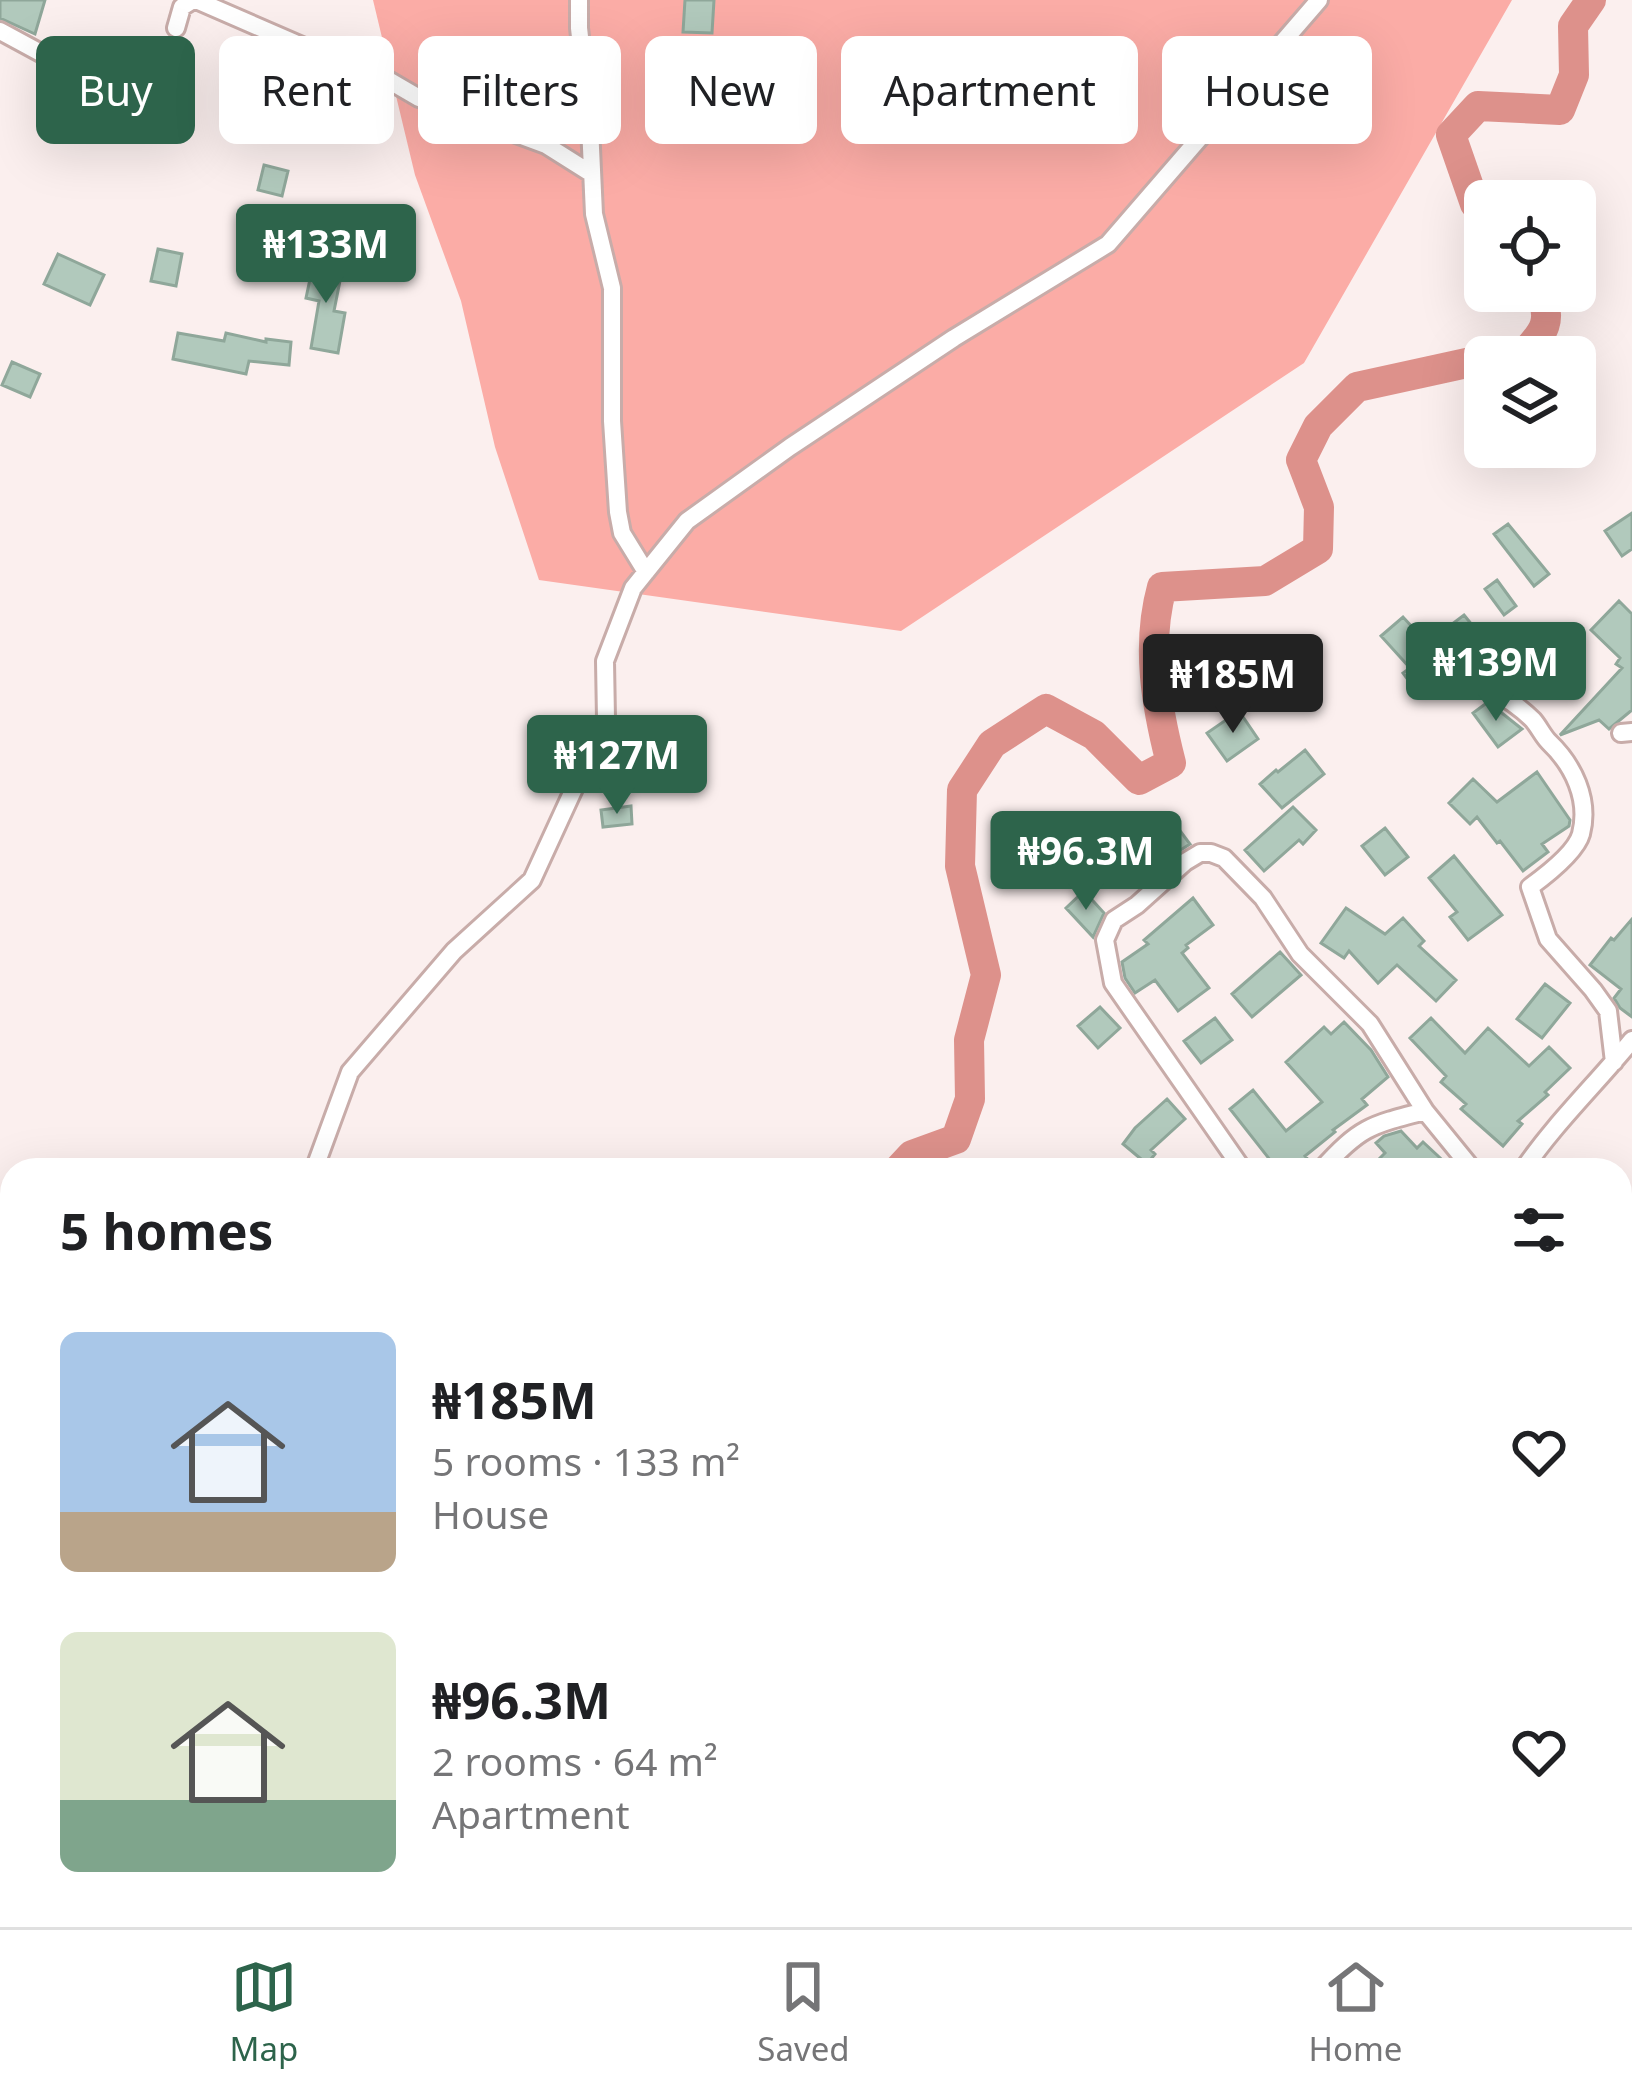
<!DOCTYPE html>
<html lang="en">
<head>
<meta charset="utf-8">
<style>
  body { margin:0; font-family:"Noto Sans",sans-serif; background:#f6f6f6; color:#202124; height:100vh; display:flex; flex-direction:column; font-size:45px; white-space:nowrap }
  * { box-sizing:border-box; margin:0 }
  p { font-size:39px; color:#757577 }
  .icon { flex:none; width:66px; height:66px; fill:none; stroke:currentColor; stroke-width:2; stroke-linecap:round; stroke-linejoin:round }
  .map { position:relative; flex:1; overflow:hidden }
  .details { position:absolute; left:0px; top:1158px; width:1632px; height:771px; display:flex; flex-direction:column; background:#fff; border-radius:36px 36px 0 0; box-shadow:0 12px 48px #0002 }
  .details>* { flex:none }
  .banner { position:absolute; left:36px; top:36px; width:1560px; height:108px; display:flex; gap:24px }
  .buttons { position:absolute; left:1464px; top:180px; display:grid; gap:24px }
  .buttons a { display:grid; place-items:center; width:132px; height:132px; border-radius:18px; background:#fff; box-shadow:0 12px 48px #0002; font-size:60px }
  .price { position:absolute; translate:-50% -102px; padding:0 27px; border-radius:12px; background:#2d644b; color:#fff; font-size:39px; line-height:78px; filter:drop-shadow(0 3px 6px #0008) }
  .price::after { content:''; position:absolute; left:50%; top:72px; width:36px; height:27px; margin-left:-18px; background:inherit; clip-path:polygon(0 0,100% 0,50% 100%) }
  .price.on { background:#222; color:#fff }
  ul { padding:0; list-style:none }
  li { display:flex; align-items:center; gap:36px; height:300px; padding:0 60px }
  li span { display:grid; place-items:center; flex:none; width:336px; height:240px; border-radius:18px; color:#555 }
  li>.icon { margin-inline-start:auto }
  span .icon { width:144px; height:144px; fill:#fffc; stroke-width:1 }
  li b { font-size:51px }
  h2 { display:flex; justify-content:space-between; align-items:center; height:144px; padding:0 60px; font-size:51px }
  .chip { padding:0 42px; border-radius:18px; background:#fff; box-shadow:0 12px 48px #0002; font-size:42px; line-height:108px }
  .chip.on { background:#2d644b; color:#fff }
  .tab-bar { display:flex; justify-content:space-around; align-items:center; height:168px; border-top:3px solid #e0e0e0; background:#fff; font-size:33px; color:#757577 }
  .tab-bar a { display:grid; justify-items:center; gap:6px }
  .tab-bar .on { color:#2d644b }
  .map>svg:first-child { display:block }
  .forest { fill:#fbaca6 }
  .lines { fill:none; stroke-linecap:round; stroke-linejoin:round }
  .river { stroke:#dd918b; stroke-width:30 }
  .building { fill:#b1c9bc; stroke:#8fa79a; stroke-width:3 }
  .street-casing { stroke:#c8aca9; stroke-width:22 }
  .street { stroke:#fff; stroke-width:16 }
</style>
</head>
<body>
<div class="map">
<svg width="1632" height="1927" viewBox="0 0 1632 1927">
  <rect width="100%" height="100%" fill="#fbefee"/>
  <path class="forest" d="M373,0H1512L1304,363L901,631L539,580L495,447L461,301L415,175Z"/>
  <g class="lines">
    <path class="river" d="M1485,216L1475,204L1451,135L1478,106L1560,110L1574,75L1573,26L1591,0
      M1508,357L1522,356C1542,334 1555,322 1539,291
      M898,1170L912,1155L956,1139L970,1099L969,1040L986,975L960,866L962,790L992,744L1046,709L1094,735L1139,780L1171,763C1156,705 1146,645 1162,587L1265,581L1318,549L1319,507L1301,460L1318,426L1357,387L1485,359
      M369,1917L371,1927"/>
  </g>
  <path class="building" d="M0,0H45L35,34L0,18Z
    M685,0H714L712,33L683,32Z
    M149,38L179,40V63H150Z
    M254,49L284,58L272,97L249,90L253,78L246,76Z
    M264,165L288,171L282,196L258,190Z
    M158,249L182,254L176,286L151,281Z
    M58,254L104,275L90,305L44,284Z
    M314,260L343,266L334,311L345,313L338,353L311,348L319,301L306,298Z
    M178,333L224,341L226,333L266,342V339L291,342L289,365L249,361L246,374L173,359Z
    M12,362L40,374L30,397L2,385Z
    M1632,513V549L1622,556L1605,531Z
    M1508,524L1549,574L1534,586L1494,534Z
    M1497,580L1516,606L1504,615L1485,589Z
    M1619,601L1632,614V710L1609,729L1599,720L1560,735L1622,668L1616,664L1620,658L1591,630Z
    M1464,615L1486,642L1420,696L1403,673L1410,668L1381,636L1403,617L1427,643Z
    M1488,702L1522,729L1498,747L1473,713Z
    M1239,711L1258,739L1227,761L1207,733Z
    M1305,750L1324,774L1282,808L1260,784L1276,770L1278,772Z
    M1537,772L1570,820L1569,826L1542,844L1548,852L1523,871L1500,841L1497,843L1477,817L1470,824L1449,803L1473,779L1497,802Z
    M631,806L632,824L603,827L601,810Z
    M1293,807L1316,830L1303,844L1299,840L1264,871L1245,850Z
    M1172,820L1190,844L1176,853L1139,886L1118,863L1139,843Z
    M1385,828L1408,857L1385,875L1362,846Z
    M1086,843L1109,860L1093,882L1070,865Z
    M1454,856L1502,915L1468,940L1450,917L1457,912L1429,878Z
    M1084,891L1104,913L1093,937L1066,908Z
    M1193,898L1213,925L1186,945L1188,948L1182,953L1209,988L1178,1011L1155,980L1135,993L1125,978L1122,962L1148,944L1144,940Z
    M1346,908L1385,934L1403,918L1424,941L1419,946L1456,980L1436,1001L1397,965L1378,983L1349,951L1344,958L1321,943Z
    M1632,919V1017L1620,1008L1614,998L1621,989L1590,965L1611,938L1614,940Z
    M1280,952L1301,975L1252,1017L1232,994Z
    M1545,984L1570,1003L1542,1038L1517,1019Z
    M1100,1007L1120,1028L1098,1048L1078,1026Z
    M1215,1018L1232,1040L1201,1063L1184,1041Z
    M1431,1018L1465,1053L1488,1028L1529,1066L1549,1047L1570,1068L1545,1092L1548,1095L1518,1121L1522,1124L1503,1146L1461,1109L1466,1104L1441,1082L1446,1076L1410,1038Z
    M1344,1022L1371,1050L1388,1077L1362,1099L1367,1105L1333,1130L1335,1132L1305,1156L1311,1163L1309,1166L1303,1170H1278L1230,1109L1253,1090L1286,1131L1322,1102L1286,1062L1324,1027L1331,1034Z
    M1167,1099L1185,1119L1151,1150L1155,1154L1147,1164L1123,1144L1135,1128Z
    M1401,1131L1417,1148L1423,1142L1453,1170H1368L1385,1153L1376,1143L1384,1136Z"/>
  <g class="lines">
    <g class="street-casing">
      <path id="street" d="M196,0L339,62L383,77L419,98L546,145L592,174
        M579,0V28L590,126L594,214L612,288V421L618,512L622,533L646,572
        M176,28L182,7L193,0
        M0,31L50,58L82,81H154
        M1488,687C1504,697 1519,706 1533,720C1539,727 1543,736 1549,742C1573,765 1590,799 1581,834C1576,852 1545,876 1530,887L1548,939L1593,990L1608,1011L1614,1062
        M1621,733L1632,732
        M314,1170L350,1072L454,951L532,880L606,719L605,661L633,588L687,521L790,447L954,338L1108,244L1319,0
        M1243,1170L1113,983L1105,940L1114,920L1137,905L1185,862L1200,853H1211L1224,858L1263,898L1300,954L1370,1024L1425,1111L1473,1170
        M1321,1170C1360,1127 1370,1125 1425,1111
        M1523,1170C1555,1123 1596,1084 1632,1040
        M1620,1306L1632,1318
        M1620,1563L1632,1553
        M1620,1578L1632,1593
        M0,1777L12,1759
        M1620,1865L1632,1880
        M0,1895L12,1905
        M28,1917L41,1927
        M677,1917L686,1927
        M935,1917L944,1927
        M1175,1917L1184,1927
        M1445,1917L1454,1927
        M1358,1927L1369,1917
        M1472,1927L1481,1917"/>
    </g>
    <use href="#street" class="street"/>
  </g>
</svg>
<div class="buttons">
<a><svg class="icon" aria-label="locate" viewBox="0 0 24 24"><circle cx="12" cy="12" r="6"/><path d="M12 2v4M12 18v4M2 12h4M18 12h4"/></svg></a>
<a><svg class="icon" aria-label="layers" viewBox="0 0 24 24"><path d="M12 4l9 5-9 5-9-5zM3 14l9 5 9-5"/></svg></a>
</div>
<b class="price" style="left:326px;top:306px">₦133M</b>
<b class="price" style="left:1496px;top:724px">₦139M</b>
<b class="price on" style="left:1233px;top:736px">₦185M</b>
<b class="price" style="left:617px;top:817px">₦127M</b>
<b class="price" style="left:1086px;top:913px">₦96.3M</b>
<div class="banner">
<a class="chip on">Buy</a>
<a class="chip">Rent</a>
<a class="chip">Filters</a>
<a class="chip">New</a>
<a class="chip">Apartment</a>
<a class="chip">House</a>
</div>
<section class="details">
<h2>5 homes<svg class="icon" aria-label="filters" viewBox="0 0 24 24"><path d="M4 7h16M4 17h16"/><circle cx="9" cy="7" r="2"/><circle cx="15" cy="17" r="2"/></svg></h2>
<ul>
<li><span style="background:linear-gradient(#a9c7e8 75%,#b9a48a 0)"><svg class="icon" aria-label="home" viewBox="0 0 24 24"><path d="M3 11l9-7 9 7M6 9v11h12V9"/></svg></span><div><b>₦185M</b><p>5 rooms · 133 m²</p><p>House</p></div><svg class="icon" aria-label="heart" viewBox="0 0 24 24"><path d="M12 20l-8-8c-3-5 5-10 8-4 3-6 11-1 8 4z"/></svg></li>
<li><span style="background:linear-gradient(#dfe7d0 70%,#7fa58c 0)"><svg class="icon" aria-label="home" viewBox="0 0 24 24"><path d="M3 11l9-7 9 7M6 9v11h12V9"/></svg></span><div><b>₦96.3M</b><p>2 rooms · 64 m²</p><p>Apartment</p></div><svg class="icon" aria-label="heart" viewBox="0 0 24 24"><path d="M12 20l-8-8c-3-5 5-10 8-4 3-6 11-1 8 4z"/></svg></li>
</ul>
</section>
</div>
<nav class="tab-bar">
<a class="on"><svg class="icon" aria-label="map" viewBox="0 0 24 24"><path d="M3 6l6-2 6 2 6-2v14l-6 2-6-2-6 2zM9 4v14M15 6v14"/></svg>Map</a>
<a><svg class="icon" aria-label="saved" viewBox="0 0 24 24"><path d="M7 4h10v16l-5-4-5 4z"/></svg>Saved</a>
<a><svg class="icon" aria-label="home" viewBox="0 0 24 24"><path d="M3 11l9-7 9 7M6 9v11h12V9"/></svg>Home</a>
</nav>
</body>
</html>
